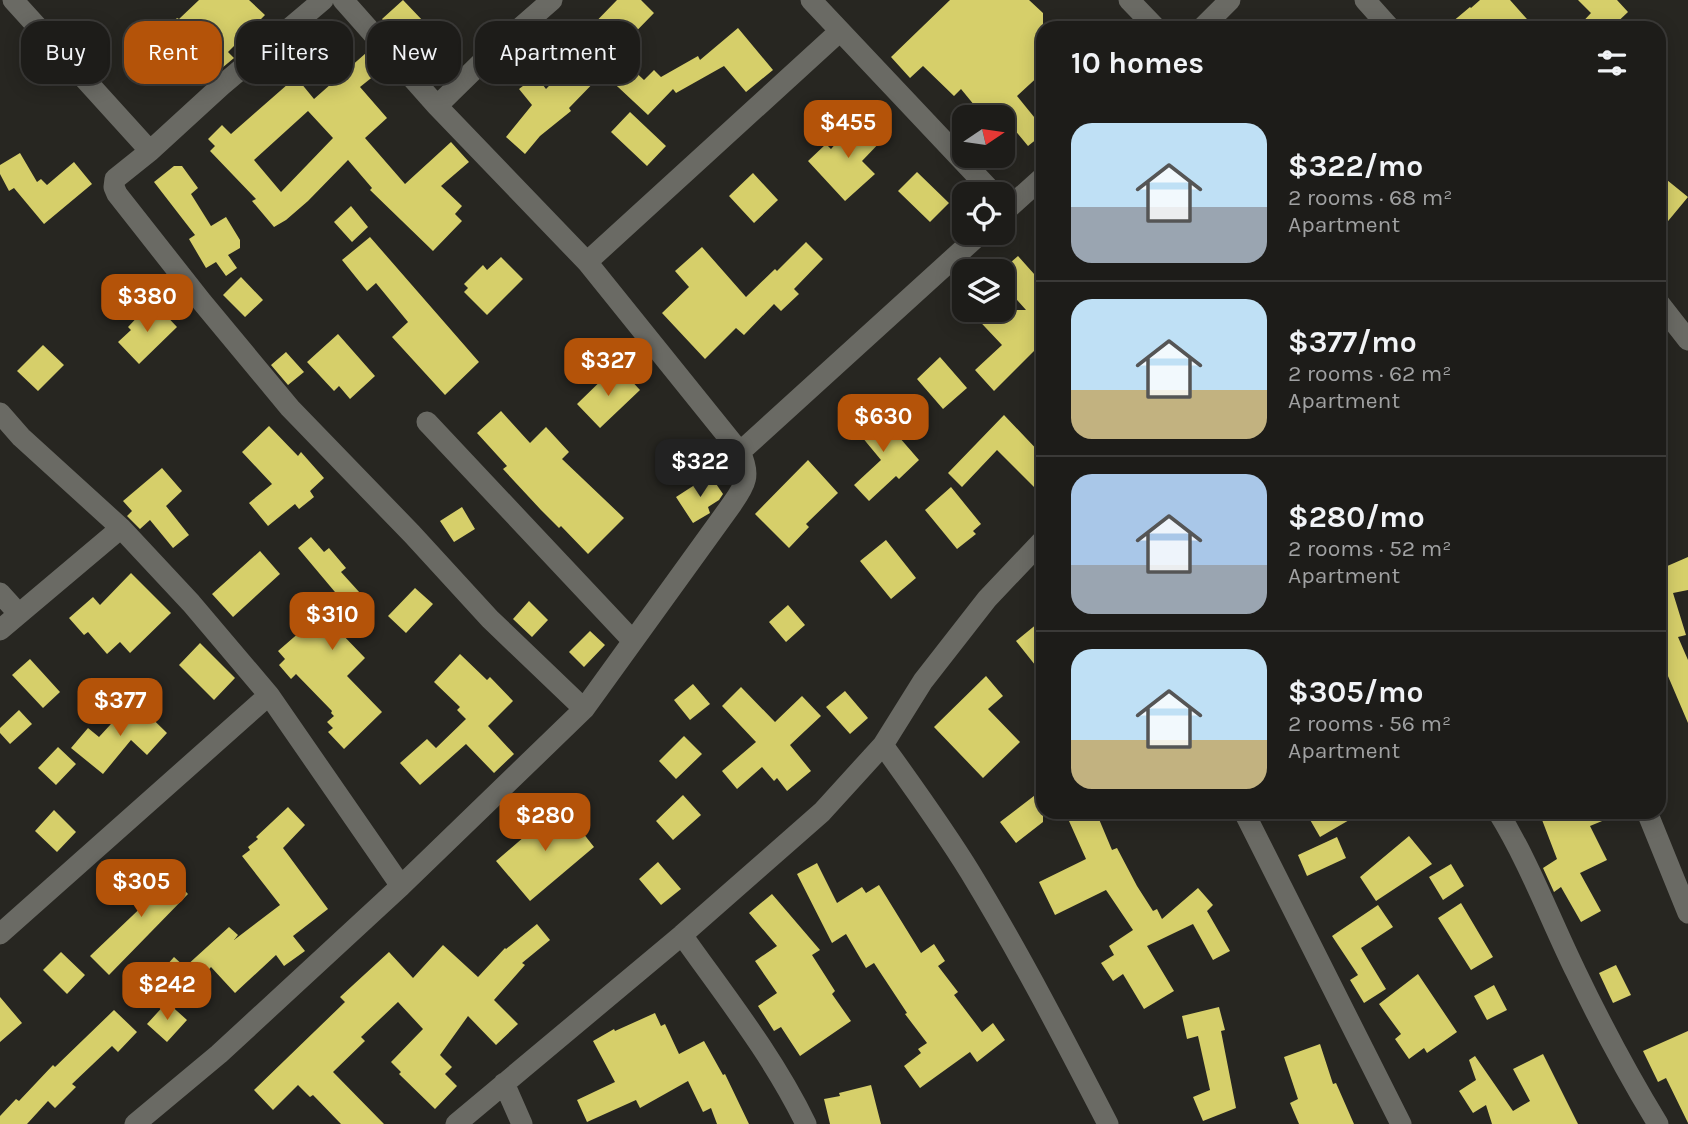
<!DOCTYPE html>
<html lang="en">
<head>
<meta charset="utf-8">
<style>
  body { margin:0; font-family:Karla,sans-serif; background:#2a2926; color:#f1f3f6; height:100vh; display:flex; flex-direction:column; font-size:26px; white-space:nowrap }
  * { box-sizing:border-box; margin:0 }
  p { font-size:23px; color:#a0a1a2 }
  .icon { flex:none; width:38px; height:38px; fill:none; stroke:currentColor; stroke-width:2; stroke-linecap:round; stroke-linejoin:round }
  .map { position:relative; flex:1; overflow:hidden }
  .details { position:absolute; left:1036px; top:21px; width:630px; height:798px; display:flex; flex-direction:column; background:#1d1c19; border-radius:21px; box-shadow:0 4px 18px #0003,0 0 0 2px #3b3a38 }
  .details>* { flex:none }
  .banner { position:absolute; left:21px; top:21px; width:665px; height:63px; display:flex; gap:14px }
  .needle { width:46px; rotate:77deg }
  .buttons { position:absolute; left:952px; top:105px; display:grid; gap:14px }
  .buttons a { display:grid; place-items:center; width:63px; height:63px; border-radius:14px; background:#1d1c19; box-shadow:0 4px 18px #0003,0 0 0 2px #3b3a38; font-size:35px }
  .price { position:absolute; translate:-50% -60px; padding:0 16px; border-radius:14px; background:#b45309; color:#fff; font-size:23px; line-height:46px; filter:drop-shadow(0 2px 4px #0008) }
  .price::after { content:''; position:absolute; left:50%; top:42px; width:21px; height:16px; margin-left:-10px; background:inherit; clip-path:polygon(0 0,100% 0,50% 100%) }
  .price.current { background:#222; color:#fff }
  ul { padding:0; list-style:none }
  li { display:flex; align-items:center; gap:21px; height:175px; padding:0 35px }
  li+li { border-top:2px solid #3b3a38 }
  li span { display:grid; place-items:center; flex:none; width:196px; height:140px; border-radius:21px; color:#555 }
  li>.icon { margin-inline-start:auto }
  span .icon { width:84px; height:84px; fill:#fffc; stroke-width:1 }
  li b { font-size:30px }
  h2 { display:flex; justify-content:space-between; align-items:center; height:84px; padding:0 35px; font-size:30px }
  .pill { padding:0 24px; border-radius:21px; background:#1d1c19; box-shadow:0 4px 18px #0003,0 0 0 2px #3b3a38; font-size:24px; line-height:63px }
  .pill.current { background:#b45309; color:#fff }
  .map>svg:first-child { display:block }
  .building { fill:#d6cf6a; fill-rule:evenodd }
  .lines { fill:none; stroke-linecap:round; stroke-linejoin:round }
  .street { stroke:#6a6a64; stroke-width:21 }
</style>
</head>
<body>
<div class="map">
<svg width="1688" height="1124" viewBox="0 0 1688 1124">
  <rect width="100%" height="100%" fill="#272621"/>
  <path class="building" d="M199,0H249L265,15L228,52L234,58L210,78L187,55L180,61L158,37L177,18L179,19Z
    M403,0L424,22L402,41L382,19Z
    M617,0H641L654,13L615,53L644,80L654,70L661,77L698,56L700,60L738,28L773,70L746,92L724,66L676,93L673,89L648,115L603,73L569,108L571,111L540,136L525,154L506,137L532,105L519,89L536,76L546,89L590,44L581,37Z
    M950,0H1029L1043,13V72L1017,96L1043,128V134L1028,146L1004,117H984L961,89L954,96L923,66L910,78L891,57Z
    M1480,0H1510L1535,28H1445L1470,7L1471,8Z
    M1578,0H1617L1628,12L1611,28H1577L1591,13Z
    M366,53L380,71L360,87L387,118L365,138L405,184L451,142L469,162L441,186L462,206L455,214L462,221L433,251L370,190L372,188L348,160L308,201L286,220L274,227L252,201L256,199L210,151L215,146L208,139L222,125L231,134L296,77L314,99ZM308,111L333,138L281,192L254,160Z
    M630,112L666,146L647,166L611,132Z
    M868,120L885,137L862,161L875,174L845,201L808,161L826,144L831,149L848,130L853,136Z
    M20,153L37,182L41,179L47,185L74,162L92,184L44,224L14,188L9,191L0,174V165Z
    M174,166H182L198,188L191,194L211,226L226,217L240,240V248L228,255L237,268L226,276L216,262L206,268L189,239L195,235L154,182Z
    M917,172L949,203L930,222L898,191Z
    M753,173L778,200L754,223L729,196Z
    M1667,180L1688,197L1659,232V189Z
    M351,206L368,227L352,242L334,222Z
    M370,237L479,362L445,395L392,337L408,322L376,283L367,291L342,260Z
    M806,242L823,259L794,289L799,294L781,311L774,304L744,335L736,328L705,359L662,313L689,287L675,271L702,247L746,297L775,269L777,271Z
    M1018,256L1043,284V342L994,391L975,370L1002,345L969,310H1026L1003,284V269Z
    M501,257L523,279L487,315L464,292L468,288L464,284L483,265L487,270Z
    M241,277L263,300L245,317L223,295Z
    M158,307L177,327L139,364L118,342L131,330L128,327L144,310L150,315Z
    M338,334L375,376L350,399L339,386L334,391L307,362Z
    M43,345L64,365L38,391L17,371Z
    M286,352L304,372L288,385L271,365Z
    M940,357L967,388L943,409L917,379Z
    M613,369L623,380L627,376L640,390L600,428L577,404Z
    M873,407L919,460L899,479L896,476L869,501L854,485L881,460L852,425Z
    M501,411L530,443L546,427L569,452L562,459L624,518L588,554L561,526L559,528L541,510L503,469L507,466L477,433Z
    M1004,415L1043,456V496L997,450L962,487L948,473Z
    M269,426L298,456L301,452L324,478L310,491L314,497L299,509L295,504L268,526L249,503L272,484L242,452Z
    M808,460L838,493L806,524L809,527L789,548L755,514Z
    M162,468L182,491L166,506L189,535L173,548L150,520L140,529L127,516L132,511L123,501Z
    M710,475L723,494L719,500L708,507L710,513L693,523L676,497Z
    M951,487L981,524L973,531L976,534L957,549L925,510Z
    M462,507L475,529L454,542L440,521Z
    M311,537L324,552L329,548L346,568L341,572L370,604L339,631L365,658L347,676L382,712L344,749L328,732L333,728L327,722L334,716L331,713L332,711L296,674L291,679L279,665L285,659L278,651L301,631L303,634L339,601L338,600L340,598L298,548Z
    M886,540L916,578L891,599L860,561Z
    M260,551L280,574L233,617L212,594Z
    M1688,557V590L1673,593L1686,635L1678,637L1688,660V723L1659,655V563L1664,562L1665,567Z
    M131,573L171,613L130,653L120,642L107,654L88,632L84,635L69,618L93,597L100,605Z
    M415,588L433,604L406,633L388,616Z
    M529,601L548,620L532,637L513,619Z
    M788,605L805,625L786,642L769,622Z
    M1043,619V675L1016,641Z
    M590,631L605,645L584,667L569,652Z
    M200,643L235,678L214,700L179,665Z
    M460,654L487,680L490,677L513,701L488,726L514,754L494,773L466,744L420,785L400,763L427,739L436,748L466,719L457,710L460,707L434,682Z
    M30,659L60,692L43,708L12,675Z
    M986,676L1003,696L988,709L1020,742L983,778L934,727Z
    M693,684L710,704L690,720L674,700Z
    M741,687L775,722L802,696L821,716L790,745L811,771L787,791L777,778L774,781L762,767L737,789L722,771L756,742L722,706Z
    M845,691L868,718L850,734L826,707Z
    M133,700L167,733L147,755L131,740L103,774L71,748L88,728L99,737Z
    M19,710L32,724L10,744L0,733V728Z
    M684,736L702,754L676,779L659,761Z
    M58,747L76,764L56,785L38,768Z
    M1043,789V822L1016,843L1000,822Z
    M683,795L701,815L673,840L656,821Z
    M561,805L594,847L530,901L496,861Z
    M288,807L305,825L283,848L328,909L293,936L305,951L284,966L276,955L235,993L211,967L183,998L158,975L174,957L185,967L229,927L238,935L234,940L280,905L242,856L250,850L248,847L258,839L256,837Z
    M54,810L76,832L57,852L35,831Z
    M1088,812H1096L1112,850L1117,848L1137,886L1153,911L1157,909L1162,919L1198,888L1213,905L1207,911L1230,951L1213,960L1193,924L1147,946L1174,991L1144,1009L1123,974L1113,981L1101,963L1114,955L1109,946L1133,930L1106,890L1055,915L1039,882L1086,859L1069,821Z
    M1319,812H1363L1320,837L1309,818Z
    M1539,812H1624L1590,826L1607,860L1580,873L1601,911L1581,922L1561,887L1554,892L1543,868L1557,859Z
    M1409,836L1432,864L1376,901L1360,877Z
    M1337,837L1346,858L1307,876L1298,855Z
    M658,862L681,889L661,905L639,879Z
    M158,863L188,894L109,975L90,956L152,897L139,882Z
    M817,863L837,903L862,887L866,893L879,885L921,953L934,944L945,961L938,966L958,992L954,995L982,1032L993,1023L1005,1040L977,1062L970,1052L920,1088L904,1066L921,1053L918,1049L927,1043L905,1014L907,1013L874,963L866,968L846,934L832,943L797,874Z
    M1451,864L1464,886L1443,900L1429,877Z
    M772,894L820,950L812,955L835,991L832,994L851,1021L800,1056L781,1027L774,1031L758,1006L777,993L755,961L777,946L749,913Z
    M1461,903L1493,957L1471,970L1438,918Z
    M1378,905L1393,927L1361,948L1386,989L1364,1003L1350,980L1358,975L1332,936Z
    M537,924L550,940L522,963L525,965L494,1000L518,1024L496,1045L468,1016L440,1055L452,1067L445,1074L457,1086L435,1109L399,1074L401,1072L391,1062L423,1029L398,1002L361,1037L365,1041L333,1072L384,1124H341L313,1095L310,1097L298,1085L273,1110L254,1090L345,1002L340,997L389,952L413,978L443,945L478,977L505,948L506,949Z
    M61,952L85,975L67,994L43,970Z
    M1616,965L1631,995L1613,1003L1599,973Z
    M1418,974L1457,1032L1427,1053L1424,1048L1409,1059L1395,1039L1401,1034L1379,1004Z
    M1494,985L1507,1010L1487,1020L1474,996Z
    M0,997L22,1023L0,1042Z
    M167,1002L187,1020L167,1042L147,1024Z
    M1219,1007L1225,1030L1221,1031L1236,1108L1203,1121L1193,1097L1210,1090L1198,1036L1187,1039L1182,1016Z
    M114,1010L137,1032L118,1052L112,1046L72,1084L76,1087L55,1108L48,1101L27,1124H0V1116L16,1099L19,1101L53,1065L55,1067Z
    M655,1013L661,1026L665,1024L679,1054L704,1041L723,1075L725,1074L749,1124H717L711,1108L703,1112L688,1081L640,1108L636,1100L587,1122L577,1100L615,1082L593,1041L614,1029L615,1031Z
    M1688,1031V1123L1666,1078L1658,1082L1643,1051Z
    M1320,1044L1333,1084L1336,1083L1354,1124H1299L1290,1103L1298,1099L1284,1057Z
    M1543,1054L1578,1124H1492L1486,1105L1473,1113L1459,1091L1476,1080L1469,1060L1475,1056L1513,1111L1530,1101L1513,1069Z
    M871,1085L881,1124H830L824,1099L840,1096L839,1093Z"/>
  <g class="lines">
    <path class="street" d="M13,0L150,151
      M323,0L221,86L150,151L115,179L114,187L117,194L202,302L290,408L412,534L490,619L584,709
      M811,0L994,194
      M1129,0L1156,28
      M1365,0L1390,28
      M1202,28L1230,0
      M437,106L488,56L552,0
      M1003,213L1043,177
      M587,262L840,31
      M1659,303L1688,340
      M0,413L21,437L121,528L191,603L269,695L401,886
      M427,422L632,640
      M740,452L981,233
      M0,593L19,614
      M0,630L121,528
      M883,745C913,787 943,828 970,872C1020,954 1064,1039 1108,1124
      M1244,812L1401,1124
      M1498,812C1529,862 1550,919 1576,972C1601,1024 1628,1075 1658,1124
      M1647,812L1688,913
      M0,934L269,695
      M682,935C726,997 773,1056 806,1124
      M504,1083L522,1124
      M135,1124L219,1054L401,886L584,709L732,504C746,484 751,475 740,452L587,262L437,106L343,0
      M456,1124L682,935L822,812L883,745L923,681L987,599L1043,540"/>
  </g>
</svg>
<div class="buttons">
<a><svg class="needle" viewBox="-14 -14 28 28"><path d="M0-13l5 13h-10z" fill="#e53935"/><path d="M0 13l5-13h-10z" fill="#a0a1a2"/></svg></a>
<a><svg class="icon" aria-label="locate" viewBox="0 0 24 24"><circle cx="12" cy="12" r="6"/><path d="M12 2v4M12 18v4M2 12h4M18 12h4"/></svg></a>
<a><svg class="icon" aria-label="layers" viewBox="0 0 24 24"><path d="M12 4l9 5-9 5-9-5zM3 14l9 5 9-5"/></svg></a>
</div>
<b class="price" style="left:848px;top:160px">$455</b>
<b class="price" style="left:147px;top:334px">$380</b>
<b class="price" style="left:608px;top:398px">$327</b>
<b class="price" style="left:883px;top:454px">$630</b>
<b class="price current" style="left:700px;top:499px">$322</b>
<b class="price" style="left:332px;top:652px">$310</b>
<b class="price" style="left:120px;top:738px">$377</b>
<b class="price" style="left:545px;top:853px">$280</b>
<b class="price" style="left:141px;top:919px">$305</b>
<b class="price" style="left:167px;top:1022px">$242</b>
<div class="banner">
<a class="pill">Buy</a>
<a class="pill current">Rent</a>
<a class="pill">Filters</a>
<a class="pill">New</a>
<a class="pill">Apartment</a>
</div>
<section class="details">
<h2>10 homes<svg class="icon" aria-label="filters" viewBox="0 0 24 24"><path d="M4 7h16M4 17h16"/><circle cx="9" cy="7" r="2"/><circle cx="15" cy="17" r="2"/></svg></h2>
<ul>
<li><span style="background:linear-gradient(#bfe0f5 60%,#9aa5b1 0)"><svg class="icon" aria-label="home" viewBox="0 0 24 24"><path d="M3 11l9-7 9 7M6 9v11h12V9"/></svg></span><div><b>$322/mo</b><p>2 rooms · 68 m²</p><p>Apartment</p></div></li>
<li><span style="background:linear-gradient(#bfe0f5 65%,#c2b280 0)"><svg class="icon" aria-label="home" viewBox="0 0 24 24"><path d="M3 11l9-7 9 7M6 9v11h12V9"/></svg></span><div><b>$377/mo</b><p>2 rooms · 62 m²</p><p>Apartment</p></div></li>
<li><span style="background:linear-gradient(#a9c7e8 65%,#9aa5b1 0)"><svg class="icon" aria-label="home" viewBox="0 0 24 24"><path d="M3 11l9-7 9 7M6 9v11h12V9"/></svg></span><div><b>$280/mo</b><p>2 rooms · 52 m²</p><p>Apartment</p></div></li>
<li><span style="background:linear-gradient(#bfe0f5 65%,#c2b280 0)"><svg class="icon" aria-label="home" viewBox="0 0 24 24"><path d="M3 11l9-7 9 7M6 9v11h12V9"/></svg></span><div><b>$305/mo</b><p>2 rooms · 56 m²</p><p>Apartment</p></div></li>
</ul>
</section>
</div>
</body>
</html>
